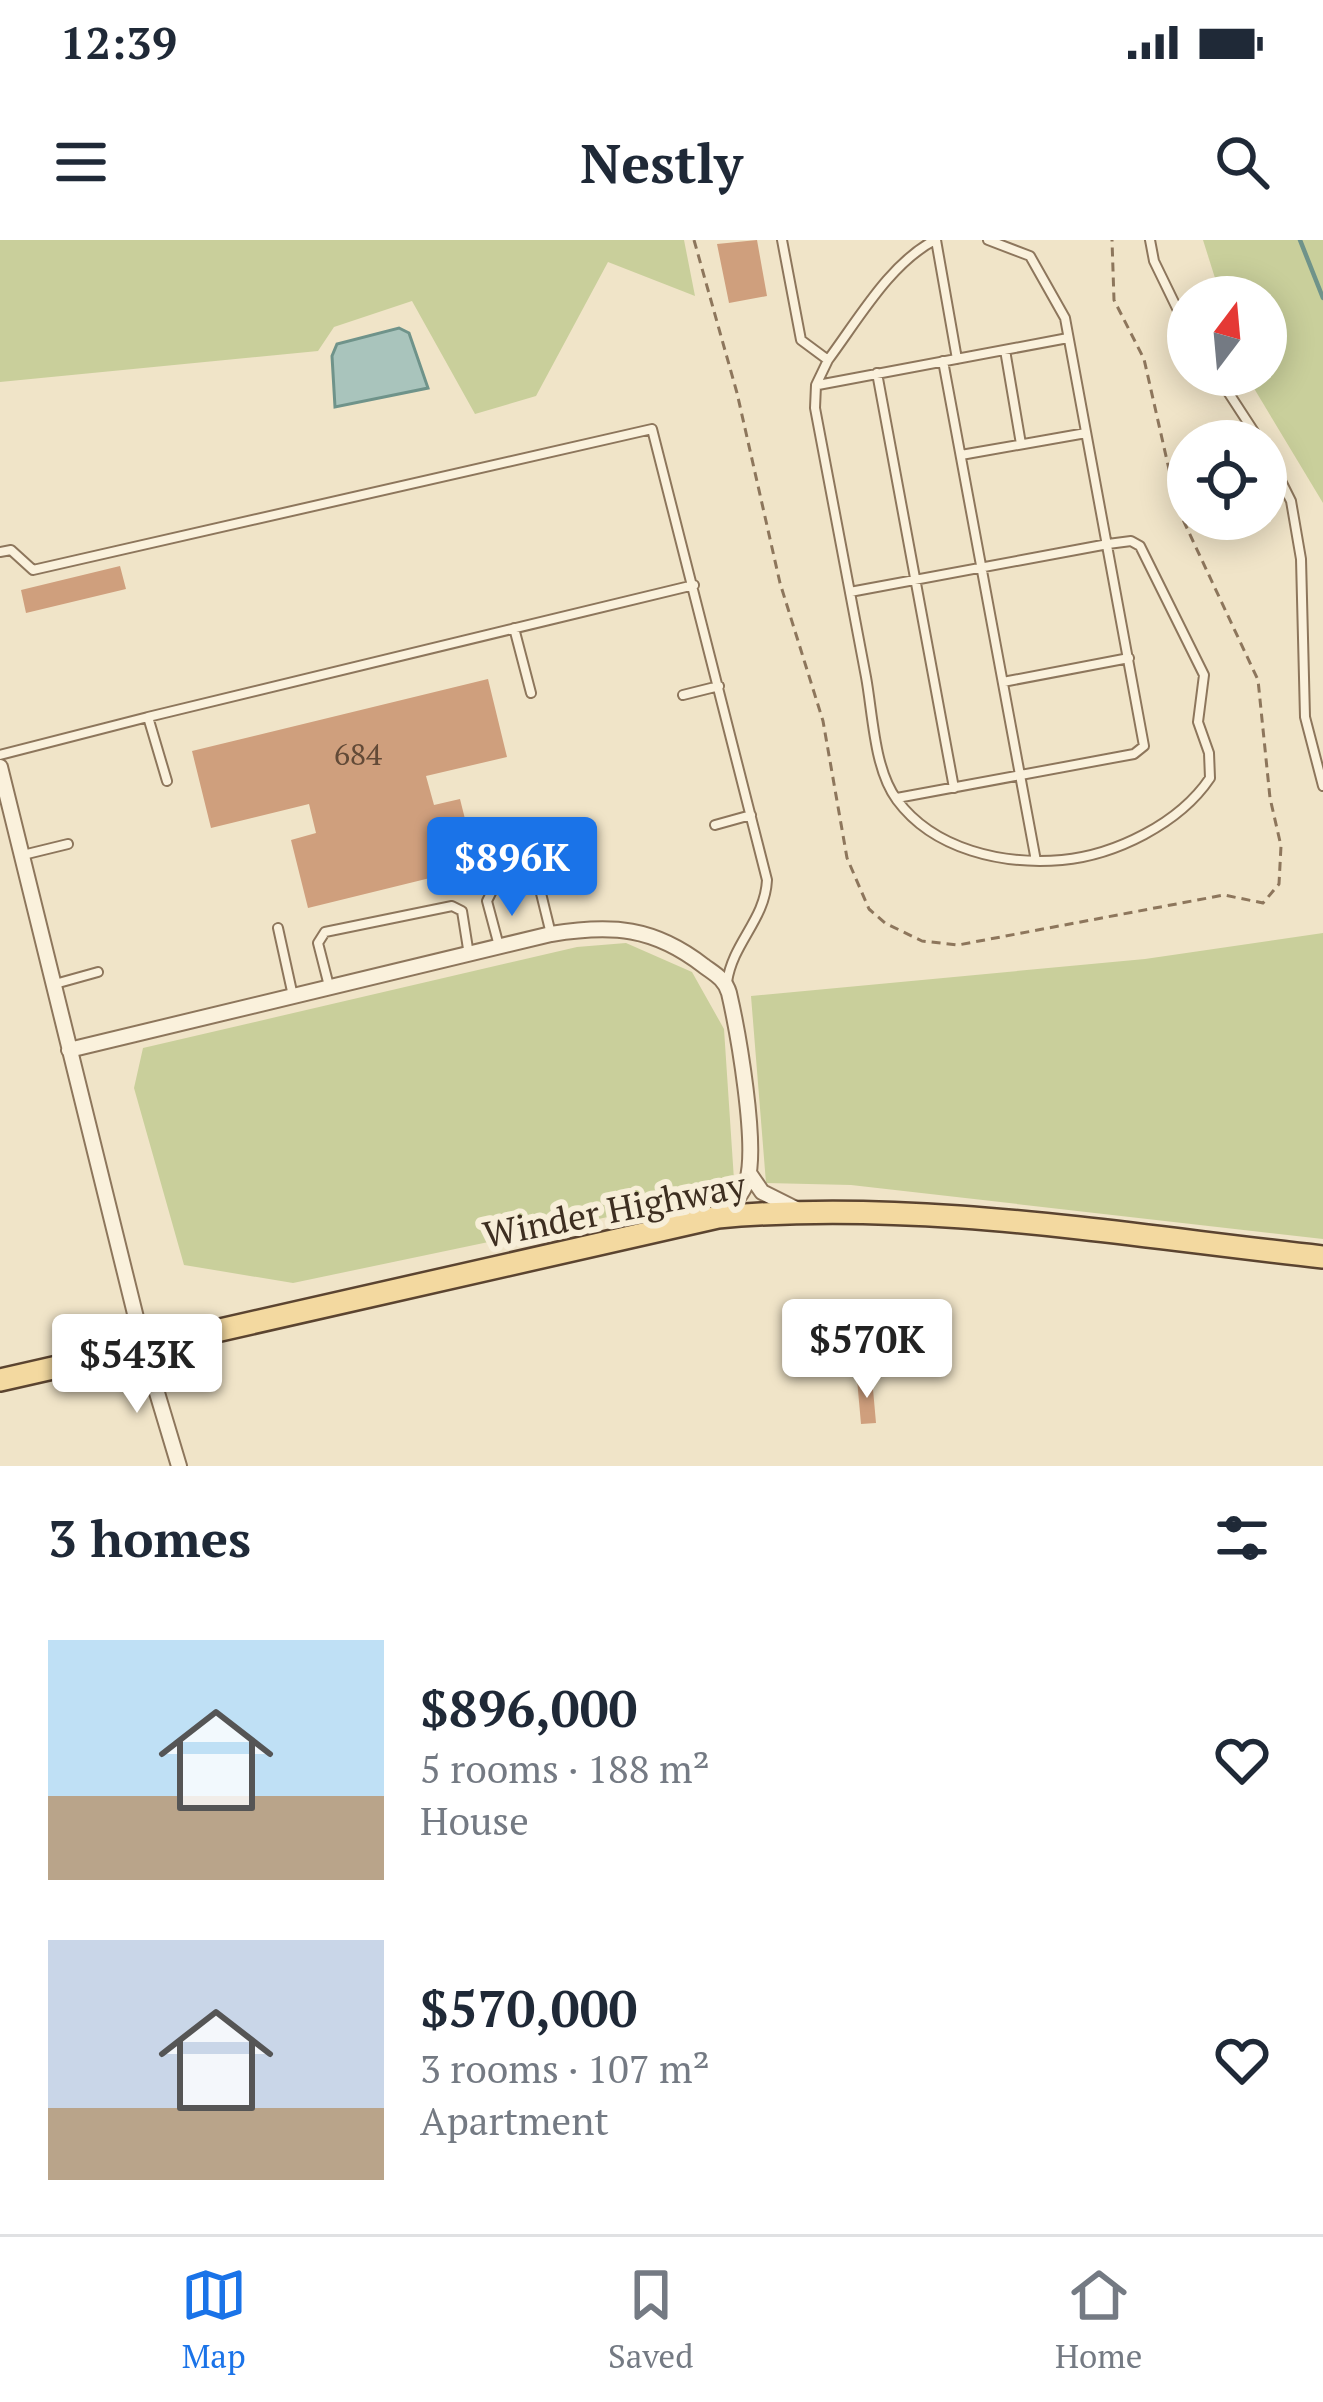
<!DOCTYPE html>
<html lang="en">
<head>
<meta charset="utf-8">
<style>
  body { margin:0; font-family:"PT Serif",serif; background:#f6f6f7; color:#1f2937; height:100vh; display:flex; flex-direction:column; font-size:45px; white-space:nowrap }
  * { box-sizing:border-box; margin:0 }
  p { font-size:39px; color:#747a83 }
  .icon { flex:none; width:66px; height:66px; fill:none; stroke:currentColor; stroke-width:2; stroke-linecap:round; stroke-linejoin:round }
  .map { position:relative; height:1226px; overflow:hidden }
  .side { display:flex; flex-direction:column; background:#fff; flex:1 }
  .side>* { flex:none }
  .needle { width:78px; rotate:16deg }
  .fabs { position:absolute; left:1167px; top:36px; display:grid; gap:24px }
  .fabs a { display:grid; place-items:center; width:120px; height:120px; border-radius:50%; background:#fff; box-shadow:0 6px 30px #0003; font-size:60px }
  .price { position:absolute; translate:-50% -102px; padding:0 27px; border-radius:12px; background:#fff; color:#222; font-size:39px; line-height:78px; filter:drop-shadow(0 3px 6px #0008) }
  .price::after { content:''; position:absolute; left:50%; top:72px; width:36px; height:27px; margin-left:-18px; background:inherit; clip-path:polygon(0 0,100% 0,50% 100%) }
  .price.selected { background:#1a73e8; color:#fff }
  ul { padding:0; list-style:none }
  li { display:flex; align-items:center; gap:36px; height:300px; padding:0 48px }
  li span { display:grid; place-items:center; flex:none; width:336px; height:240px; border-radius:0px; color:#555 }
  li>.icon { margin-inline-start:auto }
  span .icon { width:144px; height:144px; fill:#fffc; stroke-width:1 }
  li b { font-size:51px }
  h2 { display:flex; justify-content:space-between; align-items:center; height:144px; padding:0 48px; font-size:51px }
  .status { display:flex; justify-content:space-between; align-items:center; height:84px; padding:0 60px; background:#fff; direction:ltr }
  .status svg { height:33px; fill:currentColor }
  header { display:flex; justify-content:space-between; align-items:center; height:156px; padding:0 48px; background:#fff; font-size:54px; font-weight:700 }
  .tabs { display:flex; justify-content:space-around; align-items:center; height:168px; border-top:3px solid #e0e1e3; background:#fff; font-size:33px; color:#747a83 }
  .tabs a { display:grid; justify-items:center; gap:6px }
  .tabs .selected { color:#1a73e8 }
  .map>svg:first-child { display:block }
  .green { fill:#c9cf9b }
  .water { fill:#a9c4bc; stroke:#6f938a; stroke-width:3 }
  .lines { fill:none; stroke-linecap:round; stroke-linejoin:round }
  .stream { stroke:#6f938a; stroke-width:4.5 }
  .building { fill:#cf9f7d }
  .lane-casing { stroke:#8d765c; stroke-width:12 }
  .street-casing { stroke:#8d765c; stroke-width:18 }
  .primary-casing { stroke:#5b4430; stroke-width:26 }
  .path { stroke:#8d765c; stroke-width:3; stroke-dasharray:9 6; stroke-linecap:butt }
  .lane { stroke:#faf1dc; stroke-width:8 }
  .street { stroke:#faf1dc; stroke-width:14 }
  .primary { stroke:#f3d9a0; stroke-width:21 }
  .labels { text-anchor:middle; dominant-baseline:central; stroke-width:12; stroke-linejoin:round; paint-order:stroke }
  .number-label { font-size:30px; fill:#624a37 }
  .street-label { font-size:36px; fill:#3d2e20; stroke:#f7eed8 }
</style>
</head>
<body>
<div class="status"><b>12:39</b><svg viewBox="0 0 49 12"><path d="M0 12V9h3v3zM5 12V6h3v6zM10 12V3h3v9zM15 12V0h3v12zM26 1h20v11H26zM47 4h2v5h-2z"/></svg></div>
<header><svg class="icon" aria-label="menu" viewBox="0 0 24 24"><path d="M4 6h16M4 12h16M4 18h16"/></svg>Nestly<svg class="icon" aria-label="search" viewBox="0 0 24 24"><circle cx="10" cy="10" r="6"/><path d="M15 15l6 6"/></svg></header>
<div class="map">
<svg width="1323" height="1226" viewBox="0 0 1323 1226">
  <rect width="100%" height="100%" fill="#f0e4c8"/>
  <path class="green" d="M0,0H684L695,56L608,22L536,156L475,174L412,61L334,87L318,111L0,142Z
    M1203,0H1323V263L1246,135H1266V57H1221Z
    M1323,693V999L851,945L766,943L751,756L1145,719Z
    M626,703L692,732L724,789L734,940L684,961L293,1043L184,1025L134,848L143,808L577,707Z"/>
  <path class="water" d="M399,88L409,93L428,148L335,167L332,116L337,104Z"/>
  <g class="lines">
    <path class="stream" d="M1300,0L1323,58"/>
  </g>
  <path class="building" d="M757,0L767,56L729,63L717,4Z
    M120,326L126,349L26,373L21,350Z
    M488,439L507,517L426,536L434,565L460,559L472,607L483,605L487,624L308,668L291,600L316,593L309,564L211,588L192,511Z
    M872,1138L876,1183L861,1184L857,1139Z"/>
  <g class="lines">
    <g class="lane-casing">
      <path id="lane" d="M782,0L801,100L828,120C858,80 890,23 935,0
        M936,0L957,119
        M1150,0L1154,21L1188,91
        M1005,110L1021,204
        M828,120L816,145L815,168C832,258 849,348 866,437C873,475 874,529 897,560C934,610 1003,625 1062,620C1115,615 1179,584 1210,538L1209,513L1198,482L1204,435L1140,306L1131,301L1108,304L850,352
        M943,121L1036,621
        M877,133L954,548
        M1217,135L1260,201
        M818,145L1068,98
        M1266,211L1291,261L1301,319L1305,477L1323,546
        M961,215L1086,193
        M0,312L11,310L33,330L652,189L767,640C765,680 733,702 727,742
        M514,388L531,453
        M1003,442L1129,418
        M683,455L719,446
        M148,477L694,345
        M0,515L148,477L167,541
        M897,558L1134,514L1144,506L1065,78L1030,16L988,0
        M715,585L751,575
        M23,615L68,604
        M535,629L551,694
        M278,688L293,756
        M499,706L487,661L497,641L493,594L524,585
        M55,744L98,732
        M329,746L318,703L325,692L452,666L462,671L469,715"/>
    </g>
    <g class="street-casing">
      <path id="street" d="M0,527L143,1106L179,1226
        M69,810L551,694C612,684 654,687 704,726C715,734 725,739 729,753C738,792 758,905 747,941C742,956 731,967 718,977
        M749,933L762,952L796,969"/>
    </g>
    <g class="primary-casing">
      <path id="primary" d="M0,1140L718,977C920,959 1122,995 1323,1017"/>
    </g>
    <path class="path" d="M694,0L737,153L780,343L823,481L847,618L869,669L885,683L922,701L958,705L1224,655L1263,663L1279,644L1281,606L1270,558L1258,440L1178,269L1144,119L1114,60L1112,0"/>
    <use href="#lane" class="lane"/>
    <use href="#street" class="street"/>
    <use href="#primary" class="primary"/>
  </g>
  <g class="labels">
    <g class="number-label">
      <text x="358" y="514">684</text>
    </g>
    <g class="street-label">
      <text transform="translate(614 969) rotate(-11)">Winder Highway</text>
    </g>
  </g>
</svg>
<div class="fabs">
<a><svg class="needle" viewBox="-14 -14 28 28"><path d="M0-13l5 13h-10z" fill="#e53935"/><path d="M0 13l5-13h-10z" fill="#747a83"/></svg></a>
<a><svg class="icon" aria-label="locate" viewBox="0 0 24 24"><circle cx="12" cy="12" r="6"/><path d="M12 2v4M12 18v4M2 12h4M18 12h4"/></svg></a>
</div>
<b class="price selected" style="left:512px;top:679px">$896K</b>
<b class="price" style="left:867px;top:1161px">$570K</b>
<b class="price" style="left:137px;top:1176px">$543K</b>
</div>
<section class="side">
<h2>3 homes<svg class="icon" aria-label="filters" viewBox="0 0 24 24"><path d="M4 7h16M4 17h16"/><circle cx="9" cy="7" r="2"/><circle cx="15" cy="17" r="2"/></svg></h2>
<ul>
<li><span style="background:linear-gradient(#bfe0f5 65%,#b9a48a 0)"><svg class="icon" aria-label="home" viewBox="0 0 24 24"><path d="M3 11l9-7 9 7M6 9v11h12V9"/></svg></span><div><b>$896,000</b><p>5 rooms · 188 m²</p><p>House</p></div><svg class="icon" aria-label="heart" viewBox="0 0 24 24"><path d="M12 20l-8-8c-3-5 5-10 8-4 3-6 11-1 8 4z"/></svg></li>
<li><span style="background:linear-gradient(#c9d6e8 70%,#b9a48a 0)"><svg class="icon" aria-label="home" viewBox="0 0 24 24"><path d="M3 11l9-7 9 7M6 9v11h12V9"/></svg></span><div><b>$570,000</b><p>3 rooms · 107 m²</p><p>Apartment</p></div><svg class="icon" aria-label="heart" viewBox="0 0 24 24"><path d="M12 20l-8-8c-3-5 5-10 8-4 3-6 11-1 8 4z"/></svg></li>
</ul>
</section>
<nav class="tabs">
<a class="selected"><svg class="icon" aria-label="map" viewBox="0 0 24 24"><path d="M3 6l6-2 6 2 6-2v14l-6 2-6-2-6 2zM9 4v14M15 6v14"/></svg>Map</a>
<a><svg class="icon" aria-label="saved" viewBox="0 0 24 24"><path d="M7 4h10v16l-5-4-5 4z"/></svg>Saved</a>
<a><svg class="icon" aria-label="home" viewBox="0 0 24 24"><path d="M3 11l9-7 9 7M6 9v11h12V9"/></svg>Home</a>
</nav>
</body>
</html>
